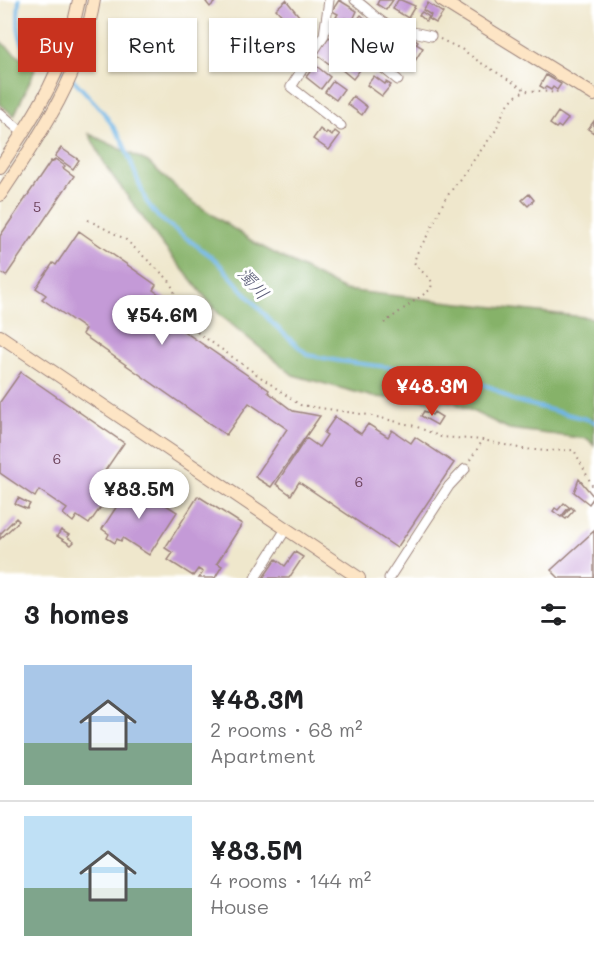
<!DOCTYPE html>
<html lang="en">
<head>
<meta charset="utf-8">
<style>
  body { margin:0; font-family:Mali,"Klee One",sans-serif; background:#f2f2f2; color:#202124; height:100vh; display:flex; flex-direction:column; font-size:22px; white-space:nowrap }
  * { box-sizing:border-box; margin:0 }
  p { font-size:20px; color:#757577 }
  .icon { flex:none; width:33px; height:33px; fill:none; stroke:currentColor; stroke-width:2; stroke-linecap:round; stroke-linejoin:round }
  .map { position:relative; height:578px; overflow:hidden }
  .drawer { display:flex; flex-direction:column; background:#fff; flex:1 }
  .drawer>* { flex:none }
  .top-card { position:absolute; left:18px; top:18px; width:558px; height:54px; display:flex; gap:12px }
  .price { position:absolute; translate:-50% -51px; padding:0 14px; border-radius:21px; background:#fff; color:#222; font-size:20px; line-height:39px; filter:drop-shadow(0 2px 3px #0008) }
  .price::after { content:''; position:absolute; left:50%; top:36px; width:18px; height:14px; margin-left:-9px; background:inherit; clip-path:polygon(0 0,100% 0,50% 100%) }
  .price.active { background:#c8321e; color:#fff }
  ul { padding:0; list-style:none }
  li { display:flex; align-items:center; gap:18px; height:150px; padding:0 24px }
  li+li { border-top:2px solid #e0e0e0 }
  li span { display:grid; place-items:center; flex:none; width:168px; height:120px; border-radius:0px; color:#555 }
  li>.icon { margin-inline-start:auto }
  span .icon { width:72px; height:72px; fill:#fffc; stroke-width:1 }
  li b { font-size:26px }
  h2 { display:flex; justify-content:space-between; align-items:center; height:72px; padding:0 24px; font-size:26px }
  .pill { padding:0 21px; border-radius:0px; background:#fff; box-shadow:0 2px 4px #0004; font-size:21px; line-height:54px }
  .pill.active { background:#c8321e; color:#fff }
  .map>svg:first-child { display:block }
  .forest { fill:#86b269; stroke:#68684a; stroke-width:1.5 }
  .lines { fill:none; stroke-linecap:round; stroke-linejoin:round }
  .stream { stroke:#6fb6e6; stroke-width:4 }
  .building { fill:#c49ad7 }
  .street-casing { stroke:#9c837c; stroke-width:11 }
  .secondary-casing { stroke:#9c837c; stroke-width:14 }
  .path { stroke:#9c837c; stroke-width:2; stroke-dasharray:1.5 4.5; stroke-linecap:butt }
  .street { stroke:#fff; stroke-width:9 }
  .secondary { stroke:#fde5c5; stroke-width:12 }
  .labels { text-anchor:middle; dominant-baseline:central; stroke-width:6; stroke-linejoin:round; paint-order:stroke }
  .number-label { font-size:14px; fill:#683e56 }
  .water-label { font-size:18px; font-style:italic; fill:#595b76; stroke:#fff }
</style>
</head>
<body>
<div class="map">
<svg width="594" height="578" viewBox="0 0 594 578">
  <rect width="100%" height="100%" fill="#fff"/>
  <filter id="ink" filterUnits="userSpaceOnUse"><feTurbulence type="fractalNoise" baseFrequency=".0167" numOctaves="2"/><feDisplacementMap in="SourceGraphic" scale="12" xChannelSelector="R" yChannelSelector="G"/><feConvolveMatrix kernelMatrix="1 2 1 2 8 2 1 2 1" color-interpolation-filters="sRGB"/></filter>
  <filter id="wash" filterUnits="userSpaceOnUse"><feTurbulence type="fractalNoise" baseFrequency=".008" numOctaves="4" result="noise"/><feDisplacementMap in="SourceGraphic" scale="24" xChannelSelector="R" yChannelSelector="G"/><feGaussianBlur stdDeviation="1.35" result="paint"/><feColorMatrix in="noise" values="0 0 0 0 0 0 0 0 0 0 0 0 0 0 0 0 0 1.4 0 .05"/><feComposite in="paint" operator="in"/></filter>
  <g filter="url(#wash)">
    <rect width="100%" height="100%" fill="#efe7cc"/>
    <path class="forest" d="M0,41L35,70L14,116L0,104Z
      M89,134L148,162L190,200L255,243L344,290L593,318L594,319V446L588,439L509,429L453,402L373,397L293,375L219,314L162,244L107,168Z"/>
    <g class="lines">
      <path class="stream" d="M19,0C18,15 15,38 27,49L72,78L104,113L122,140L146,201L158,217L216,260L272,323L308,355L339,361L436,373L463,378L493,388L512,400L586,419L594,422"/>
    </g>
    <g id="blocks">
      <path class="building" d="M209,0H213L215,2L210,7L206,2Z
        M286,0L299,16L292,22L290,19L287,21L276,9Z
        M339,0L357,11L352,22L345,18L343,21L336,17L338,14L332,11Z
        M379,0H393L386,10L377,4Z
        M398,0H401L415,6L408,18L393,9Z
        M428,3L443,13L436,23L429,19L431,15L423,10Z
        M422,12L429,17L426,21L419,15Z
        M361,15L376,29L370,38L360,32L356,36L349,30Z
        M301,19L312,31L303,40L291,27Z
        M259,22L271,36L255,49L243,35Z
        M380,33L386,38L383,42L386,45L379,55L369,47Z
        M329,37L340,45L335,52L344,59L336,69L316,54Z
        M413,38L418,41L416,44L423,48L415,61L400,52L407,39L411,41Z
        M280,46L289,56L278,66L267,53L273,48L275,50Z
        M349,55L363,66L353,79L340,68Z
        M315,65L330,77L321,89L306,77Z
        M546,75L561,84L557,90L553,87L551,90L546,87L545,89L540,86Z
        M374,76L385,84L386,82L391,85L382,96L367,85Z
        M333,81L344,89L336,100L325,92Z
        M353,96L367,107L362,115L347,104Z
        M558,112L568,119L561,128L558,126L556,128L550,124Z
        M594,121V133L588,129Z
        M320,129L326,134L327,132L332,136L335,131L340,135L329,150L313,139Z
        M61,148L79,160L73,169L55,156Z
        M55,159L65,166L63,168L74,176L6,276L0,272V236L51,161L53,162Z
        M529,194L534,200L528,206L522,200Z
        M79,231L156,285L153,290L168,300L163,307L176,316L172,323L269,390L268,392L293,411L320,416L271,487L255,477L287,429L249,403L226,435L82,334L85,329L42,299L46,295L36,288L53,263L56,265Z
        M21,372L124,443L100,478L114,488L89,524L77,516L73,522L63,514L67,509L39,490L35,497L0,473V402Z
        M424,411L432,415L434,412L442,417L437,425L421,416Z
        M335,417L361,434L368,424L388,437L392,430L411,443L415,437L454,463L397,548L299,482L291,495L276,484L306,438L319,447L327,435L324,433Z
        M579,479L594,497L589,504L574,492Z
        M132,483L177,512L149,555L123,538L121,541L117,539L115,543L107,538L109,534L102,529Z
        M198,496L242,524L217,563L222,566L215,578H199L203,572L198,569L193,576L168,560L173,553L165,548Z
        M18,498L30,504L27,509L15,504Z
        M564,503L569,507L561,517L553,511L555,508L558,510Z
        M571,507L574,510L566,519L563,517Z
        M16,518L19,521L0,539V534Z
        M61,530L69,535L67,537L74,542L71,545L57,536Z
        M594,531V578H559L551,570Z
        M295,552L303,557L289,578H263L276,559L285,566Z"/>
    </g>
  </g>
  <g filter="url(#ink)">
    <use href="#blocks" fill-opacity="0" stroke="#9c837c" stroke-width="1.5"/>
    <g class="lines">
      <g class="street-casing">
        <path id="street" d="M329,0L324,35L291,87L341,126
          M355,0C368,8 377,21 391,27L431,36
          M327,23L398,80
          M0,113L23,133
          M255,578L286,529
          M389,578L449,486L465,469"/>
      </g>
      <g class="secondary-casing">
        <path id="secondary" d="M441,0L594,95
          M0,167C37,113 67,65 79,0
          M0,195C41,134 82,74 94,0
          M0,336L359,578"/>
      </g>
      <path class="path" d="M440,39L463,50L478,61L527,91
        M88,220L125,239L169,280L190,327L300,405L368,415L415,426L441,437L483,440L523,449L547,451L574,450L594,489
        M384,323L431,289L432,282C427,274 418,270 414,262L417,253L430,231L445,199L496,130C501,116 510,93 528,91C537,90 547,92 556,93L559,88
        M470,460L483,440"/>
      <use href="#street" class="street"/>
      <use href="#secondary" class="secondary"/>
    </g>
  </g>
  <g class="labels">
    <g class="number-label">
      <text x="37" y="206">5</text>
      <text x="57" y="458">6</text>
      <text x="359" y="481">6</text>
    </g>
    <g class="water-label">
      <text transform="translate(254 283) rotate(48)">濁川</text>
    </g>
  </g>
</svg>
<b class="price" style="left:162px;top:346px">¥54.6M</b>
<b class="price active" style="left:432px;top:417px">¥48.3M</b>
<b class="price" style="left:139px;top:520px">¥83.5M</b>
<div class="top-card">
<a class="pill active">Buy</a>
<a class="pill">Rent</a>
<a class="pill">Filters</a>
<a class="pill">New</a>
</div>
</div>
<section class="drawer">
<h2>3 homes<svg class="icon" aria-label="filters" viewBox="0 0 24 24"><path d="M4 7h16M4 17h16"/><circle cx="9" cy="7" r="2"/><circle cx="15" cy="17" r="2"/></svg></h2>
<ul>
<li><span style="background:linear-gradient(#a9c7e8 65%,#7fa58c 0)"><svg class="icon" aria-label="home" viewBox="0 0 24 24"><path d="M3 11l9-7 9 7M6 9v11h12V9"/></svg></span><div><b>¥48.3M</b><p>2 rooms · 68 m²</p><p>Apartment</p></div></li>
<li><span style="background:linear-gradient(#bfe0f5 60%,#7fa58c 0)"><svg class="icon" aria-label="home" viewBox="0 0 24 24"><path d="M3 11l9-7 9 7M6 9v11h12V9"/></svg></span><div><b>¥83.5M</b><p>4 rooms · 144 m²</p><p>House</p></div></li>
</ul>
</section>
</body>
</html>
